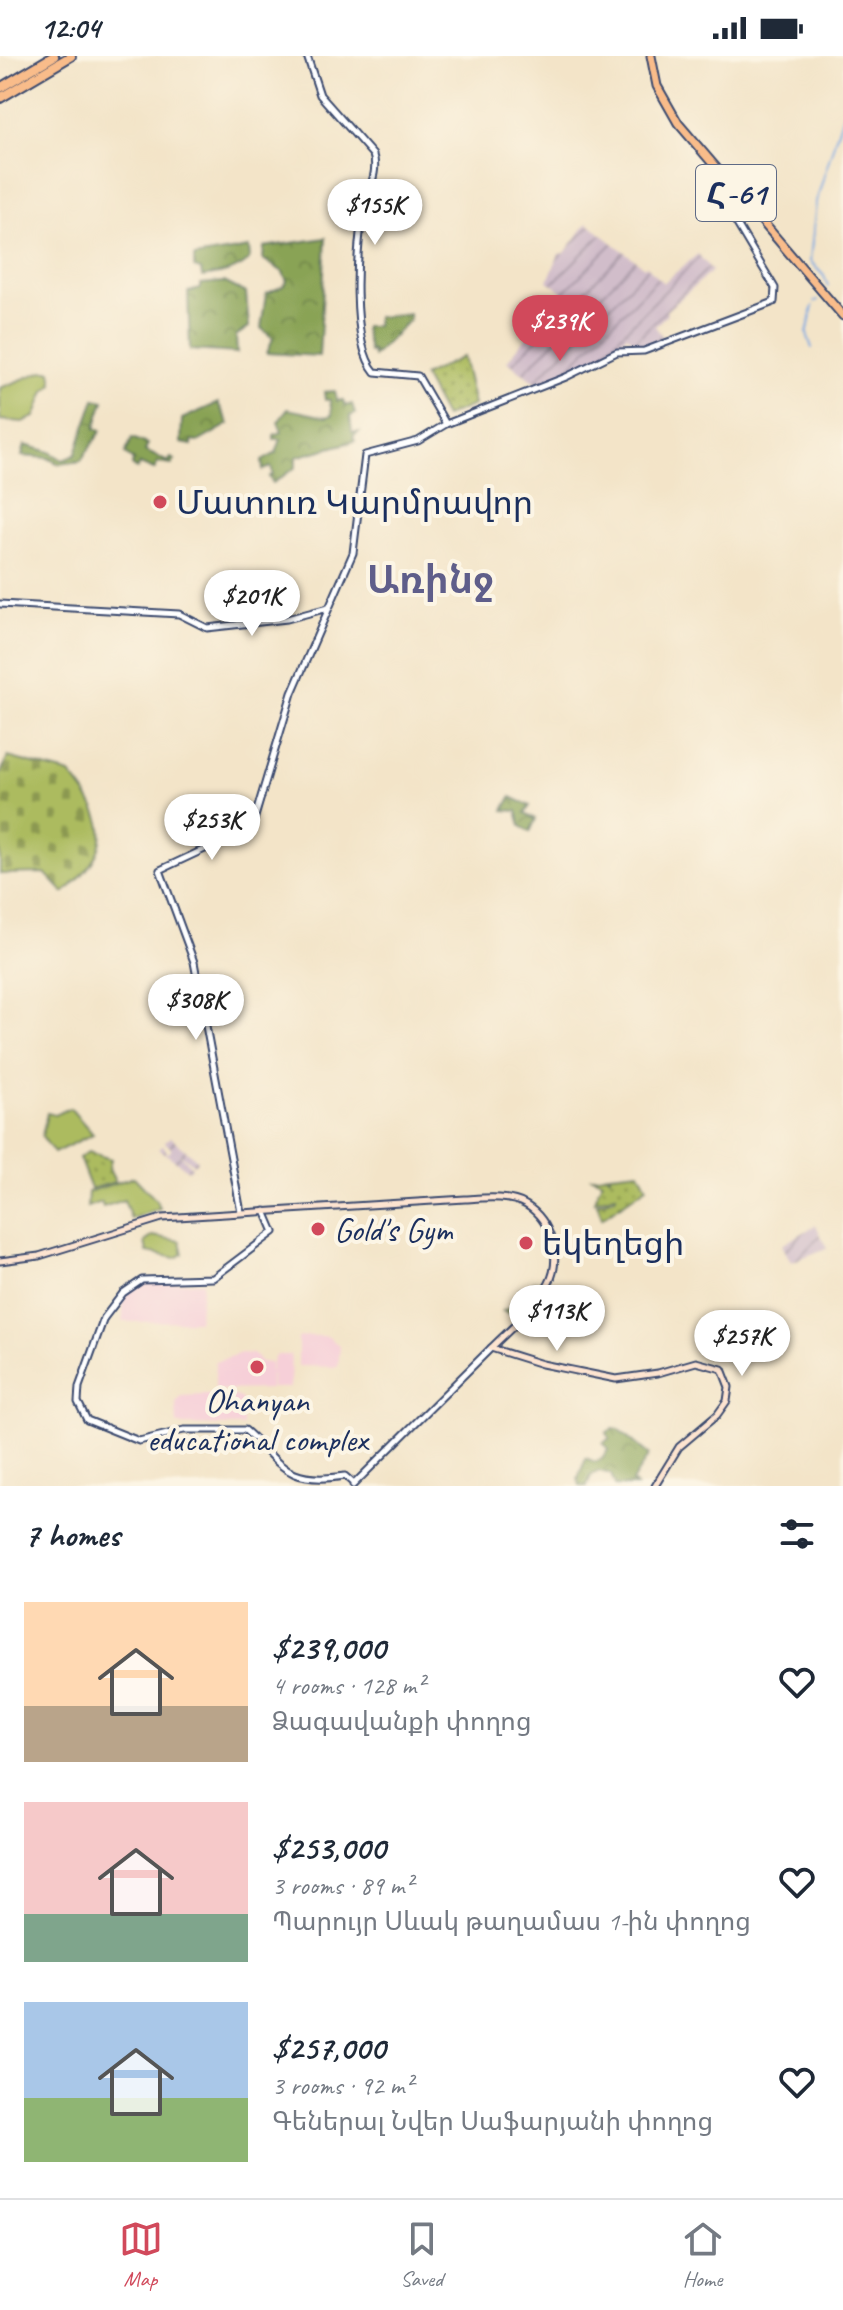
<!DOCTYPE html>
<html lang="en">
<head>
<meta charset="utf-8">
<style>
  body { margin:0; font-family:Caveat,"Noto Sans Armenian",sans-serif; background:#f2f2f3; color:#1f2937; height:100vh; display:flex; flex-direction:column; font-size:30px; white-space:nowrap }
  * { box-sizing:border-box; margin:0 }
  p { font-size:26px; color:#747a83 }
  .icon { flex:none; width:44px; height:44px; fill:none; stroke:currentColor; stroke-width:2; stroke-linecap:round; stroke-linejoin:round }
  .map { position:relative; height:1430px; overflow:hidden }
  .drawer { display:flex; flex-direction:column; background:#fff; flex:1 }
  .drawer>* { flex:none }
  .price { position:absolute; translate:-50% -68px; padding:0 18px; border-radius:28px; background:#fff; color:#222; font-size:26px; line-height:52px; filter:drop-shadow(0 2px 4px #0008) }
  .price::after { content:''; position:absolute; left:50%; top:48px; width:24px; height:18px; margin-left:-12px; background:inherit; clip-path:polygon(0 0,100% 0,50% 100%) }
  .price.active { background:#d1495b; color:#fff }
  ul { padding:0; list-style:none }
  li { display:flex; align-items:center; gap:24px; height:200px; padding:0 24px }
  li span { display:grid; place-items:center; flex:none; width:224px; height:160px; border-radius:0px; color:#555 }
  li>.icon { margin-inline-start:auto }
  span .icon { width:96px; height:96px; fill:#fffc; stroke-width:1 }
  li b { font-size:34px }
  h2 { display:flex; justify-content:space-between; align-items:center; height:96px; padding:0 24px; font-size:34px }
  .status { display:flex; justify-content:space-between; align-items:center; height:56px; padding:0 40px; background:#fff; direction:ltr }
  .status svg { height:22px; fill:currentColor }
  .menu { display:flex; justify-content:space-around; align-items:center; height:112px; border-top:2px solid #e0e1e3; background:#fff; font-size:22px; color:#747a83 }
  .menu a { display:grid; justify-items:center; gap:4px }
  .menu .active { color:#d1495b }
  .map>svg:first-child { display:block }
  .built { fill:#f6cfd8 }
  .industrial { fill:url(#industrial-furrows) }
  .grass { fill:url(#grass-dots); stroke:#64755e; stroke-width:2 }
  .forest { fill:url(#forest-crowns); stroke:#52695a; stroke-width:2 }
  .cemetery { fill:url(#cemetery-stones); stroke:#64755e; stroke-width:2 }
  .green { fill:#acbb5e; stroke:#64755e; stroke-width:2 }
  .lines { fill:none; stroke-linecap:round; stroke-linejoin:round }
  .stream { stroke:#78a8e2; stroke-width:2 }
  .tertiary-casing { stroke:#3b4a6e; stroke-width:9 }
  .secondary-casing { stroke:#3b4a6e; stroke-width:9 }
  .primary-casing { stroke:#3b4a6e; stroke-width:11 }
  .trunk-casing { stroke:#3b4a6e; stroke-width:12 }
  .tertiary { stroke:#fff; stroke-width:5 }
  .secondary { stroke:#fde4d0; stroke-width:5 }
  .primary { stroke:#f9bc8a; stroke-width:7 }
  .trunk { stroke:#f9bc8a; stroke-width:8 }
  .poi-dot { fill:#d1495b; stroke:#fcf5e5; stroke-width:3 }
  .labels { text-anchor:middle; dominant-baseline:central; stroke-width:8; stroke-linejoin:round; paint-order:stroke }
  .shield { fill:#fcf5e5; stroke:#5e6a86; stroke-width:2 }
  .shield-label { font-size:32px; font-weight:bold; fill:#1b2f5e }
  .poi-label { font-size:34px; fill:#1b2f5e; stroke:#fcf5e5; text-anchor:start }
  .quarter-label { font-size:38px; font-weight:bold; fill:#5f5e8a; stroke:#fcf5e5 }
</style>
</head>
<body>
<div class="status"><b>12:04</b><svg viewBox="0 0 49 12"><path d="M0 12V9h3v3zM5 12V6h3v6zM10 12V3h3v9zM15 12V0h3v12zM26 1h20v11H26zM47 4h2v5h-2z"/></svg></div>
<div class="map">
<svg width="843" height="1430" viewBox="0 0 843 1430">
  <defs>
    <pattern id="industrial-furrows" width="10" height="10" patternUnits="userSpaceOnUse" patternTransform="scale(2)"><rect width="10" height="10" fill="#d1bdca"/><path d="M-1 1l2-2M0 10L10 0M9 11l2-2" fill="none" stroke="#a99aa7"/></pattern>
    <pattern id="grass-dots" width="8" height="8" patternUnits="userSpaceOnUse" patternTransform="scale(2)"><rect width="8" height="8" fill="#acbb5e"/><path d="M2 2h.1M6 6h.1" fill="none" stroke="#8b9851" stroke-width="1.8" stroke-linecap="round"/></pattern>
    <pattern id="forest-crowns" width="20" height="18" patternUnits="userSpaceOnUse" patternTransform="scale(2)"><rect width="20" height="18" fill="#89a355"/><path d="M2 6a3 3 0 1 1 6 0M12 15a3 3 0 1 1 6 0" fill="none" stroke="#6f854a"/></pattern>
    <pattern id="cemetery-stones" width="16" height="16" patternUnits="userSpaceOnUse" patternTransform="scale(2)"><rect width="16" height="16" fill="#acbb5e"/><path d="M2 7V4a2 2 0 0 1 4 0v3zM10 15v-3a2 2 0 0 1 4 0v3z" fill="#8b9851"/></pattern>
  </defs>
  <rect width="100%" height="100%" fill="#fcf5e5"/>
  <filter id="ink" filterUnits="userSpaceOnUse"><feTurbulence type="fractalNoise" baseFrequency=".0125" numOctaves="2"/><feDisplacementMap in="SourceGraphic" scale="16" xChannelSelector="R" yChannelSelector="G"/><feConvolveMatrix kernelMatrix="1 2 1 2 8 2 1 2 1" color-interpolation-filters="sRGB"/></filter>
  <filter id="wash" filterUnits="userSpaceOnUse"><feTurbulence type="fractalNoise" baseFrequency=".006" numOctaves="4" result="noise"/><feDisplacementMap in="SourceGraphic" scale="32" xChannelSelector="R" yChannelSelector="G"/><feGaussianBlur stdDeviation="1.8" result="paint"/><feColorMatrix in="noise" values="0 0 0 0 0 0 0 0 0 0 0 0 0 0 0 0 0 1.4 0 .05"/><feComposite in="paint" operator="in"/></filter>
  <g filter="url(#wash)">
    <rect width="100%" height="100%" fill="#f3e4c8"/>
    <path class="built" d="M203,1226L198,1265L123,1266V1242L135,1227Z
      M307,1280H327L340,1290L338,1311L298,1310V1282Z
      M241,1297L253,1298L261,1306L270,1307V1333L215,1334V1306Z
      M276,1299H291L290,1332H271V1307Z
      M230,1338L242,1343L243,1370L177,1369L176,1347L181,1340Z"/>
    <path class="industrial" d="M587,167L644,211L646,209L663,227L698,198L712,215L666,255L667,258L655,270L664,283L642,292L627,279L602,302L537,328L507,305L563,236L548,225L559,198L565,197Z
      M170,1081L198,1104L194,1108L179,1097L192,1111L188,1114L159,1093L163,1089L168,1098L172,1093L165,1086Z
      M816,1169L827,1192L791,1206L782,1189Z"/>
    <path class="grass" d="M463,301L474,349L445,361L423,320Z
      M88,1096L111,1103L109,1112L115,1126L91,1133L79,1102Z
      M639,1115L647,1131L602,1162L597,1147L615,1142L616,1139L594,1145L602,1125L592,1121L608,1118L610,1122V1118Z"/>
    <path class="forest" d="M326,182L319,300L267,297L273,282L261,272L266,238L283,230L287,225L283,216L263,203L264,191Z
      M249,192L250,202C242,214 218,219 202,221L201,214L194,212V201Z
      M224,226L246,237L249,271L236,280L237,297L190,294L188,236L200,233V228Z
      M409,258L410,263L373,301L372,295L369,296L364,271L376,269L377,261Z
      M335,335L337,345L343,344L345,350L352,348L355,358L350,360L352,376H359L353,380L355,385L296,401V411L273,427L269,421L273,418L271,411L263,414L262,405L276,397L281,383H274V379L282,376L278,366L288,353L326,361L332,359L330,344H325L324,336Z
      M95,343L104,345L95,372L101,375L81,405L59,408L48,402L22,400L25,389L50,396L63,404L75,399Z
      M218,347L229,368L198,386L192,385V389L181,387L182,363Z
      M132,382L148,388L145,395L168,406L171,402L175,404L172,409L158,407L154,414L140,408L137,413L132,409L133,404L125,398Z
      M511,741L530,750L525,757L536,763L530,776L521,770L517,755L504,754Z
      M612,1373H618L649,1399L632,1426L636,1430H615L611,1418L599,1415L591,1420L587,1430H580L578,1422L586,1402L595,1406L602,1403L608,1394L603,1387L610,1382L606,1377Z"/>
    <path class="cemetery" d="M8,701L70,718C113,769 113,792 64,837L45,817L0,818V719Z"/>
    <path class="green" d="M43,315H51L53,328L45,335L35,361L23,366L0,364V332Z
      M70,1052L93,1078L54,1097L42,1080L47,1057L55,1059Z
      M134,1121L156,1144L160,1152L131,1163L124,1144L103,1151L101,1146L87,1151L88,1136Z
      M153,1180L180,1185L183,1198L176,1202L147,1196L145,1186Z
      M539,1225L543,1230L513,1259L503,1255L517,1247L519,1233L532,1231V1226Z"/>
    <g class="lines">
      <path class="stream" d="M816,146L843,58
        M816,147L810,205L824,220L828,230
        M815,246L818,244
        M812,292L807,278L813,250"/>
    </g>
  </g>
  <g filter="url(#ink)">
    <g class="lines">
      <g class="tertiary-casing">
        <path id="tertiary" d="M307,0L320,39L373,99C379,116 368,134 364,152C356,189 350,287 375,316L418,320L446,368
          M0,548L179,558L207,572L287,563L328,552
          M265,1155L274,1176L213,1222L142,1224L123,1237L104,1262L79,1331L78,1346L87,1364L139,1385L184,1374H245C281,1405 282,1430 345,1420L354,1428
          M241,1156L194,906L160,814L252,771L292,637L353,497L365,399L418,385L446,368L566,321L617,296L644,295L774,246L775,232L725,148L729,129
          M353,1429L491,1292"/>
      </g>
      <g class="secondary-casing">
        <path id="secondary" d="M0,1205L39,1200L162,1162L465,1143C483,1142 510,1139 526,1149C551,1164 562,1202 549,1227C537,1251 510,1273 491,1292L542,1308L616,1323L658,1317L696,1306L722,1313L729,1331L727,1345L717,1359L679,1391L655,1430"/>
      </g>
      <g class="primary-casing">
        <path id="primary" d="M651,0L657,30L678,67L843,260"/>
      </g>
      <g class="trunk-casing">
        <path id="trunk" d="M0,32L54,0
          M0,42L71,0"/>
      </g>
      <use href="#tertiary" class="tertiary"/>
      <use href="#secondary" class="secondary"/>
      <use href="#primary" class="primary"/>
      <use href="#trunk" class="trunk"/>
    </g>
  </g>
  <g class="poi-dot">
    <circle cx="160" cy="446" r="8"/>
    <circle cx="318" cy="1173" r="8"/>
    <circle cx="526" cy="1187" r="8"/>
    <circle cx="257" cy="1311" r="8"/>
  </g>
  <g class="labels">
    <rect class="shield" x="696" y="109" width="80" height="56" rx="6"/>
    <g class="shield-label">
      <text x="736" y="137">Հ-61</text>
    </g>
    <g class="poi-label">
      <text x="176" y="446">Մատուռ Կարմրավոր</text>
      <text x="334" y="1173">Gold's Gym</text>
      <text x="542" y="1187">եկեղեցի</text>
      <text x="257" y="1344" text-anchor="middle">Ohanyan<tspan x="257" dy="39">educational complex</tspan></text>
    </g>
    <g class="quarter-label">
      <text x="430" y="524">Առինջ</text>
    </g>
  </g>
</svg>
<b class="price" style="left:375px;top:191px">$155K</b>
<b class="price active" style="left:560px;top:307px">$239K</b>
<b class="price" style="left:252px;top:582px">$201K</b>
<b class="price" style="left:212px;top:806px">$253K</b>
<b class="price" style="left:196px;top:986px">$308K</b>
<b class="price" style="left:557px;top:1297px">$113K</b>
<b class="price" style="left:742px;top:1322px">$257K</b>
</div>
<section class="drawer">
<h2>7 homes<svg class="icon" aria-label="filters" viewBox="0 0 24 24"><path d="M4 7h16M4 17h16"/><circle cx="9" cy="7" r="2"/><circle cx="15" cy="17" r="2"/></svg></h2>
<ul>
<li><span style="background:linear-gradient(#ffd9b3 65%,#b9a48a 0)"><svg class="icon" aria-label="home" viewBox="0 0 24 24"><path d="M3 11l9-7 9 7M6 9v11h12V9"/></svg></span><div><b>$239,000</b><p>4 rooms · 128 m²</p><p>Ձագավանքի փողոց</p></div><svg class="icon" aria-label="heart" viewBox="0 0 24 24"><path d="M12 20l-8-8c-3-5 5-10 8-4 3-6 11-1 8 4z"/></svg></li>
<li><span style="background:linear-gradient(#f6c9c9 70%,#7fa58c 0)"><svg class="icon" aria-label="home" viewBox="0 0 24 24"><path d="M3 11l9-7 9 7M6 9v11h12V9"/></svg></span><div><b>$253,000</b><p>3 rooms · 89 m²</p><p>Պարույր Սևակ թաղամաս 1-ին փողոց</p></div><svg class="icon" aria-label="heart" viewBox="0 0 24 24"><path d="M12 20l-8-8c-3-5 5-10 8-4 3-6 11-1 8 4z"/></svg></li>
<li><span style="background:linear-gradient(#a9c7e8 60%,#8fb573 0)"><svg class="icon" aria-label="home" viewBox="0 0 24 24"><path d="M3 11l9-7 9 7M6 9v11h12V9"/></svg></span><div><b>$257,000</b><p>3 rooms · 92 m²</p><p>Գեներալ Նվեր Սաֆարյանի փողոց</p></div><svg class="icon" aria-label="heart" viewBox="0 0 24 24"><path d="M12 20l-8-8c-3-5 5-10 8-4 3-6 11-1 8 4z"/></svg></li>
</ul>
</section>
<nav class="menu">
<a class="active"><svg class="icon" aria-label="map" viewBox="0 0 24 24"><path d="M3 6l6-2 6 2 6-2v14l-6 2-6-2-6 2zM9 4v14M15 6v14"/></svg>Map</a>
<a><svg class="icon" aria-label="saved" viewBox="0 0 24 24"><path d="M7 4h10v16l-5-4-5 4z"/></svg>Saved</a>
<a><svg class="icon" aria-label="home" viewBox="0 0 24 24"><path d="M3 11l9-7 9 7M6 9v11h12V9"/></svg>Home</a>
</nav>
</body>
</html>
